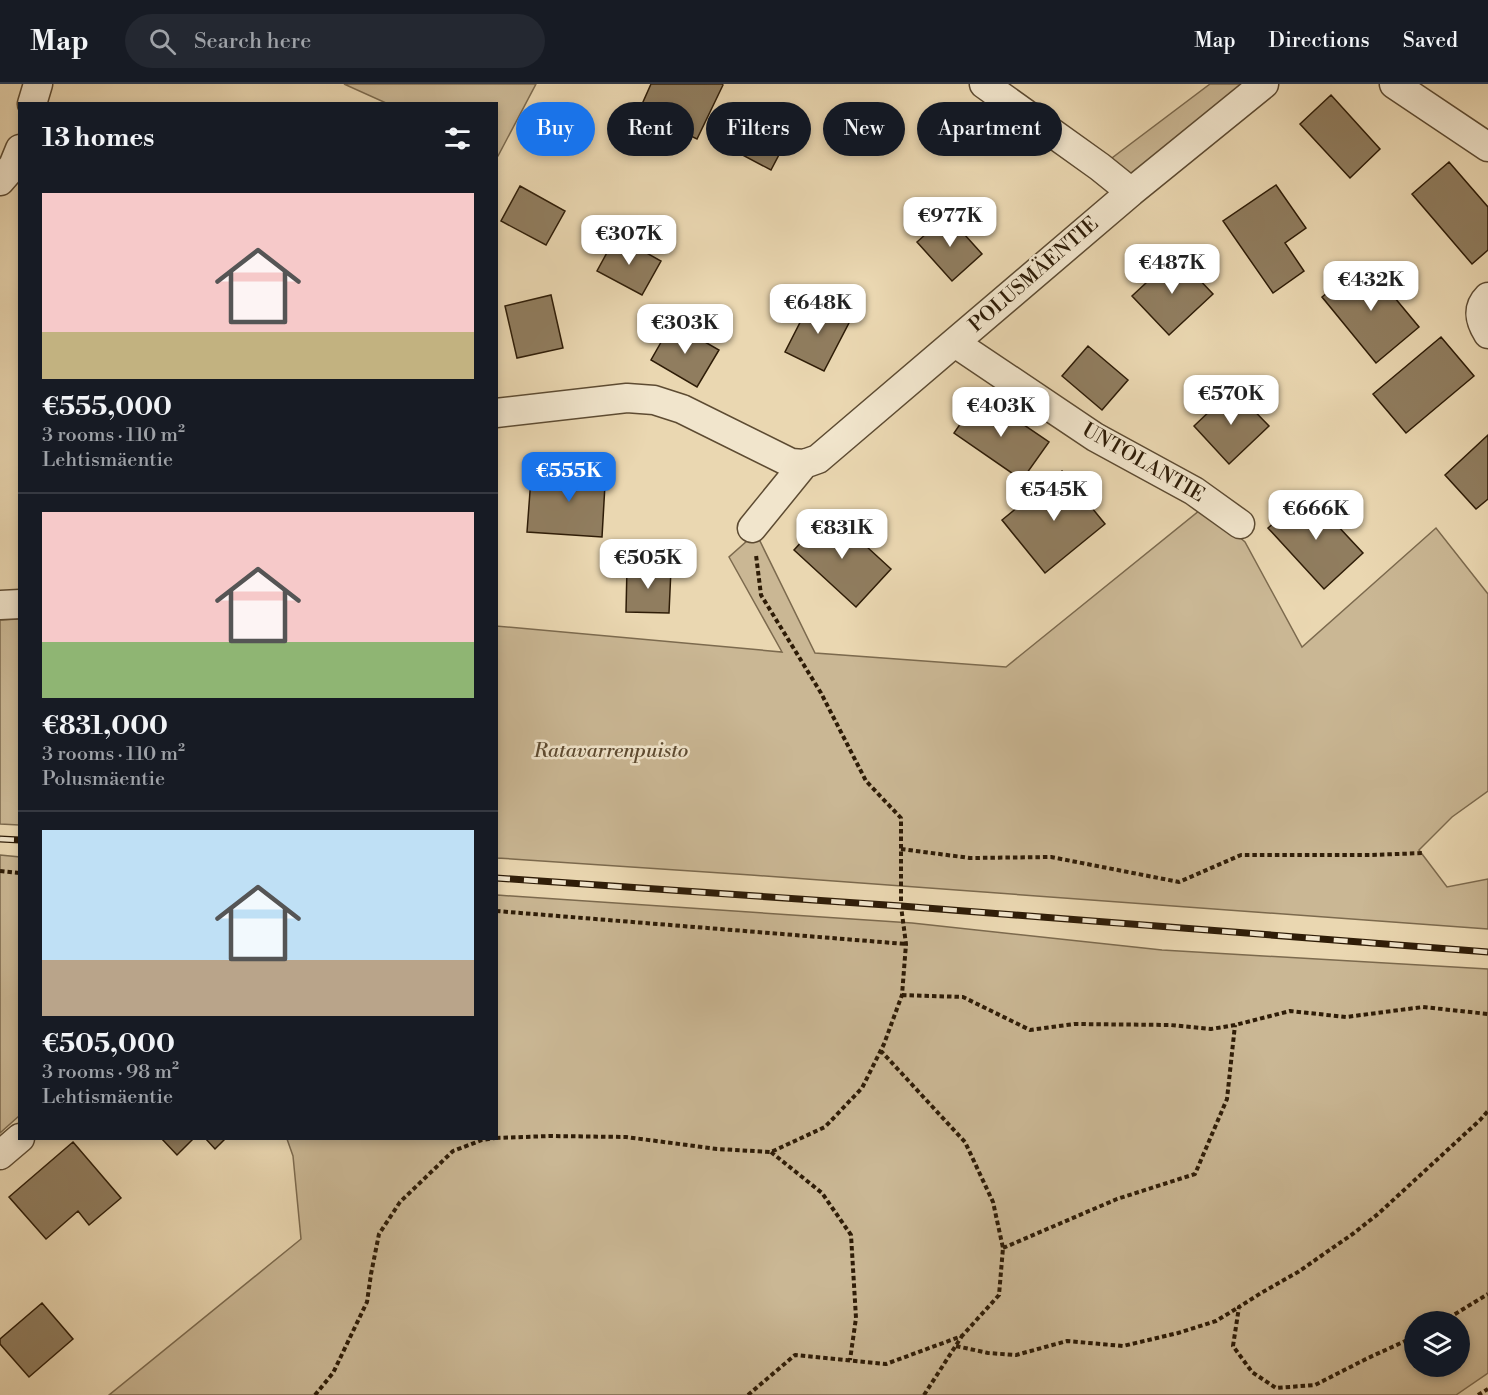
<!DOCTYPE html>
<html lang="en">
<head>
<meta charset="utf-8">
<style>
  body { margin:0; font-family:"Libre Bodoni",serif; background:#242831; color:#f1f3f6; height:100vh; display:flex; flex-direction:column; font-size:22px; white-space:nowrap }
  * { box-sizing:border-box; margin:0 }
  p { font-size:20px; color:#9ea1a6 }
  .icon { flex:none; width:33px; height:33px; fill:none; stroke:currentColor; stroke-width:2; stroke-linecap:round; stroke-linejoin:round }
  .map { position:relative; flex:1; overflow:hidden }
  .details { position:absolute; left:18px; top:18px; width:480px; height:1038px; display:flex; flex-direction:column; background:#171b24; border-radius:0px; box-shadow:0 3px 9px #0003 }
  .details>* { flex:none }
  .top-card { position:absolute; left:516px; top:18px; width:570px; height:54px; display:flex; gap:12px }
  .buttons { position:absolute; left:1404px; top:1227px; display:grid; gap:12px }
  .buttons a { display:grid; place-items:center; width:66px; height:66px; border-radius:50%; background:#171b24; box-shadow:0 3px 9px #0003; font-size:30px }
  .price { position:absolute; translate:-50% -51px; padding:0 14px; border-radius:12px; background:#fff; color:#222; font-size:20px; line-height:39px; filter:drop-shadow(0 2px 3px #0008) }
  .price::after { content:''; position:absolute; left:50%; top:36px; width:18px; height:14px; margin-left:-9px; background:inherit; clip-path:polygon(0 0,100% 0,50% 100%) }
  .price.current { background:#1a73e8; color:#fff }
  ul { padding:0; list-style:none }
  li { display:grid; align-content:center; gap:12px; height:318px; padding:0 24px }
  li+li { border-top:2px solid #363941 }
  li span { display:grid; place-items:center; height:186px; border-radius:0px; color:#555 }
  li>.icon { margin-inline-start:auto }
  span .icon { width:108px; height:108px; fill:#fffc; stroke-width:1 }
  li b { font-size:26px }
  h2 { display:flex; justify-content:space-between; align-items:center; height:72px; padding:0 24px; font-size:26px }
  .tag { padding:0 21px; border-radius:27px; background:#171b24; box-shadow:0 3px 9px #0003; font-size:21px; line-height:54px }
  .tag.current { background:#1a73e8; color:#fff }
  header { display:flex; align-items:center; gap:36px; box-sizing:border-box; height:84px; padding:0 30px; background:#171b24; border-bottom:2px solid #363941 }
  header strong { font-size:28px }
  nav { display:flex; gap:33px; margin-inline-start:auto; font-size:21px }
  .search { width:420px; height:54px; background:#242831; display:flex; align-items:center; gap:15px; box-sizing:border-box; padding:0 21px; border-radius:33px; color:#9ea1a6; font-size:22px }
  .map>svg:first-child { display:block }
  .green { fill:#cab794; stroke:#7c6a4e; stroke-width:1.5; fill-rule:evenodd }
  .building { fill:#907d5f; stroke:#2e1c07; stroke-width:1.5 }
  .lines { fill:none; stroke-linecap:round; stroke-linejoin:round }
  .minor-casing { stroke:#5d4b32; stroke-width:31 }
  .path { stroke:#2e1c07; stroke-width:4; stroke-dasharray:4.5 3; stroke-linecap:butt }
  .minor { stroke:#f1e5cc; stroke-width:28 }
  .rail-casing { stroke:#2e1c07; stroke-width:7 }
  .rail { stroke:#f1e5cc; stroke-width:4.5; stroke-dasharray:14; stroke-linecap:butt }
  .labels { text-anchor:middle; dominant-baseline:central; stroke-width:5; stroke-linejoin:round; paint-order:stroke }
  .street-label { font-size:20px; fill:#2e1c07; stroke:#f1e5cc }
  .park-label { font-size:20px; font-style:italic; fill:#5d4a31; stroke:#f1e5cc }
</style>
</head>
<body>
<header>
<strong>Map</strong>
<div class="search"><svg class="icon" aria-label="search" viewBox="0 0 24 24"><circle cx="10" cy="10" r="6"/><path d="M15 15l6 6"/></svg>Search here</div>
<nav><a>Map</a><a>Directions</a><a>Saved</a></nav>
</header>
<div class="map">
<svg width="1488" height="1311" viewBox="0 0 1488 1311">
  <rect width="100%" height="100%" fill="#ead7b1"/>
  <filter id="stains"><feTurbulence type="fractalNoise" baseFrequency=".00333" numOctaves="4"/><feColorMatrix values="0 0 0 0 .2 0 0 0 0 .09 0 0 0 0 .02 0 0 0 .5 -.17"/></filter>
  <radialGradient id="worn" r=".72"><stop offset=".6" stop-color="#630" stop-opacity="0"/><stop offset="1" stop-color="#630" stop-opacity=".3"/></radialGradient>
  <path class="green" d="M344,0H536L498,72H496V20L386,19Z
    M1210,0H1264L1131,108L1100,83Z
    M1205,422L1245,458L1302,563L1436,444L1488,510V707L1452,733L1419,766L1447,803L1488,795V845L751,791L497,774L496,542L782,568L729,473L756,449L815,569L1006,583Z
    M19,535H20L19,741L0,740V536Z
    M0,771L20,773L19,1032L0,1049Z
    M497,811L912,839L1162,866L1488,885V1289L1456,1311H109L301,1155L293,1072L287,1055L496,1054ZM1414,1238H1460V1282H1414Z"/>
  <path class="building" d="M651,0H722L723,1L697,55L639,27Z
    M1331,11L1380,65L1350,94L1300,40Z
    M755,24L793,44L771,86L733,66Z
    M1449,78L1488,123V166L1472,180L1412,110Z
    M1276,101L1306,144L1285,159L1304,187L1273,209L1223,137Z
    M520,102L565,127L546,161L501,137Z
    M947,131L982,170L952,197L917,158Z
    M616,152L661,177L642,211L597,187Z
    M1176,171L1213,210L1169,251L1132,212Z
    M1365,178L1419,243L1376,279L1322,213Z
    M551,211L563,264L517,274L505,222Z
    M812,215L851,235L824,287L785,268Z
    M672,239L719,266L697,303L651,276Z
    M1441,253L1474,292L1406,349L1373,310Z
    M1088,262L1128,296L1102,326L1062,292Z
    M1233,305L1269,342L1229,380L1194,342Z
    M980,311L1049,358L1022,396L954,349Z
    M1488,351V415L1476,425L1445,391Z
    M567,380L606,383L602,453L527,448L531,394L566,396Z
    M1062,387L1105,440L1045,489L1002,436Z
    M1307,409L1363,469L1324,505L1268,444Z
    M829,428L891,485L856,523L794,466Z
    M627,483L671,485L669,529L626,528Z
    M161,1054H194L177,1071Z
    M205,1054H226L215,1065Z
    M73,1058L121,1114L89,1141L78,1127L46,1155L9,1113Z
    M42,1219L73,1255L29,1293L0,1260V1255Z"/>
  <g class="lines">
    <g class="minor-casing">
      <path id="minor" d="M984,0L1100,83L1131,108
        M1394,0L1488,63
        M32,20L38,0
        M0,97L13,82L20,65
        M1488,213C1476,225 1480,237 1488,250
        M955,259L1095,353L1194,407L1240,440
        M496,329L627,314L654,316L682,325L791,379L804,380L818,375L1131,108L1264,0
        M752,444L804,380
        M0,521L20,520
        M0,1071L20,1054"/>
    </g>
    <path class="path" d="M901,765L970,774L1051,773L1179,798L1241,771H1370L1424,769
      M0,787L20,789
      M496,827L906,860
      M902,911L963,913L1030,946L1074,940L1170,941L1211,945L1235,941L1290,927L1346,933L1423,923L1488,930
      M496,1054L550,1052L626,1053L717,1065L771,1068L825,1043L862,1004L884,960L902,911L906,860L901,822V734L866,697L821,609L761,511L756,471
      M771,1068L822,1109L851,1151L856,1234L850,1276
      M1003,1164L1117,1115L1195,1090L1227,1015L1235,941
      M1442,1238L1488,1210
      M1414,1253L1368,1274L1315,1301L1276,1304L1252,1288L1233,1262L1239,1223L1261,1209L1298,1188L1354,1149L1378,1130L1480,1036L1488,1027
      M956,1262L988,1269L1016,1271L1067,1257L1123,1262L1178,1249L1216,1237L1239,1223
      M315,1311L333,1289L367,1218L371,1190L379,1150L400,1118L453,1067L482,1056L495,1054
      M748,1311L795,1271L886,1280L962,1252L999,1211L1003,1164L993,1118L965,1058L881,967
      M924,1311L962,1252
      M1478,1311L1488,1305"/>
    <use href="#minor" class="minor"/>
    <g class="rail-casing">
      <path id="rail" d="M0,755L20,756
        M496,794L901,822L1488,868"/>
    </g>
    <use href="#rail" class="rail"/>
  </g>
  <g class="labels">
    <g class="street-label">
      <text transform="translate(1034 191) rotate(-41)">POLUSMÄENTIE</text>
      <text transform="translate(1143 379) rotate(30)">UNTOLANTIE</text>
    </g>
    <g class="park-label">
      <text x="611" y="667">Ratavarrenpuisto</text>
    </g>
  </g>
  <rect width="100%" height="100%" filter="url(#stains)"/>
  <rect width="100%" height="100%" fill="url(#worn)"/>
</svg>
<div class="buttons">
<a><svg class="icon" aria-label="layers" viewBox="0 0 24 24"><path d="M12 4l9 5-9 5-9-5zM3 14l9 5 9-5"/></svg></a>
</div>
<b class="price" style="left:950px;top:164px">€977K</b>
<b class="price" style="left:629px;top:182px">€307K</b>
<b class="price" style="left:1172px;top:211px">€487K</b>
<b class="price" style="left:1371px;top:228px">€432K</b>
<b class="price" style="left:818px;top:251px">€648K</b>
<b class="price" style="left:685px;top:271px">€303K</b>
<b class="price" style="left:1231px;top:342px">€570K</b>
<b class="price" style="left:1001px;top:354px">€403K</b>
<b class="price current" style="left:569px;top:419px">€555K</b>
<b class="price" style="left:1054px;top:438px">€545K</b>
<b class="price" style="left:1316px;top:457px">€666K</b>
<b class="price" style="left:842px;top:476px">€831K</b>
<b class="price" style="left:648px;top:506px">€505K</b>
<div class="top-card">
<a class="tag current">Buy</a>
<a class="tag">Rent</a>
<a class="tag">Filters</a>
<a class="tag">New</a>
<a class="tag">Apartment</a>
</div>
<section class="details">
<h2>13 homes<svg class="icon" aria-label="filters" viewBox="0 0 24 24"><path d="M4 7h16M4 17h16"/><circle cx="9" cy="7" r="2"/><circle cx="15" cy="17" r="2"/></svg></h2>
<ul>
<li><span style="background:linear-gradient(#f6c9c9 75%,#c2b280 0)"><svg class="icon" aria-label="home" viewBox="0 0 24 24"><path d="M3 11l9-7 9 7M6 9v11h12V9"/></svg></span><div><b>€555,000</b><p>3 rooms · 110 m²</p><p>Lehtismäentie</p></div></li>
<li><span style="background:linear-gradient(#f6c9c9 70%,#8fb573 0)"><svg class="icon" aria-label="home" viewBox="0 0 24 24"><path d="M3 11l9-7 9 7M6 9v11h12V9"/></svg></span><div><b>€831,000</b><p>3 rooms · 110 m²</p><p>Polusmäentie</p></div></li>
<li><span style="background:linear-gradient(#bfe0f5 70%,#b9a48a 0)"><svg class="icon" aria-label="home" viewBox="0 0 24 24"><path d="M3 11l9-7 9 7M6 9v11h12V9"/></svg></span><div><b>€505,000</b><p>3 rooms · 98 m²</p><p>Lehtismäentie</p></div></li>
</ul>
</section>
</div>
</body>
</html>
